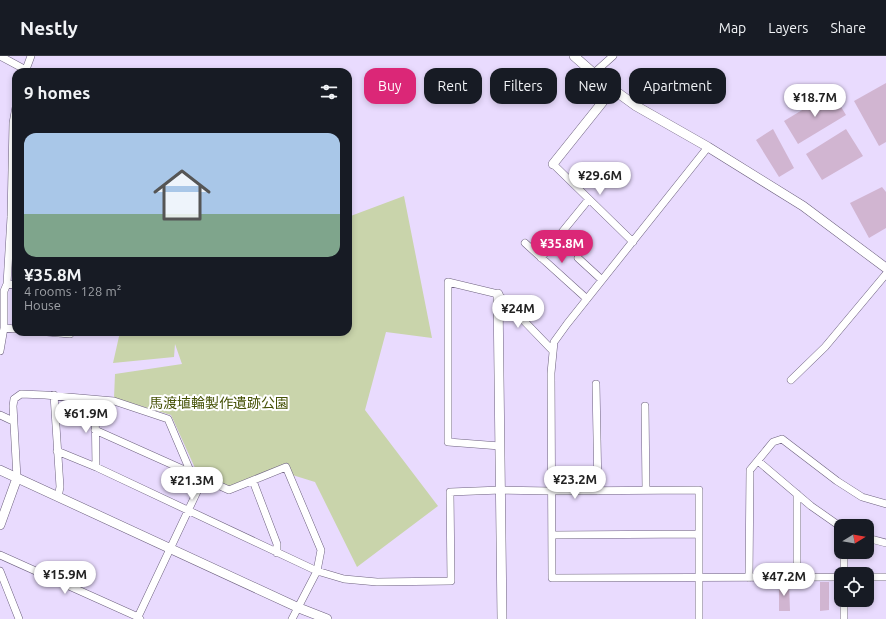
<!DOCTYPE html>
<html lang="en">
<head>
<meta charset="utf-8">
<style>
  body { margin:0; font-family:Ubuntu,"Noto Sans JP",sans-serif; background:#20242c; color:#f1f3f6; height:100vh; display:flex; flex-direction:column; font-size:15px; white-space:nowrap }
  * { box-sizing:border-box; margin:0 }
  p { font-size:13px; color:#9ea1a6 }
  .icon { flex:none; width:22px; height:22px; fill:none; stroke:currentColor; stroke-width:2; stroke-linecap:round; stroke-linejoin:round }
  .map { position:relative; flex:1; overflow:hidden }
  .details { position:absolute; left:12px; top:12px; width:340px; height:268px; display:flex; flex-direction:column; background:#171b24; border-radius:12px; box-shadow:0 2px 6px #0003 }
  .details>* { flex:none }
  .hud { position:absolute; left:364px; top:12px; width:380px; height:36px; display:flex; gap:8px }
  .needle { width:26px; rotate:79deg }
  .fabs { position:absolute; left:834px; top:463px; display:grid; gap:8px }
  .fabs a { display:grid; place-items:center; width:40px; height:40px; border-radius:8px; background:#171b24; box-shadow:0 2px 6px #0003; font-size:20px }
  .price { position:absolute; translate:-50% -34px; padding:0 9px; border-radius:14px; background:#fff; color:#222; font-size:13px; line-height:26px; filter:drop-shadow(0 1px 2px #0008) }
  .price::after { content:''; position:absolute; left:50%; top:24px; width:12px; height:9px; margin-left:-6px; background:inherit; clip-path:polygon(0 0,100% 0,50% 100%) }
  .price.on { background:#db2777; color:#fff }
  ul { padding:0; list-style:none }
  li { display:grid; align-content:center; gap:8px; height:212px; padding:0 12px }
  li+li { border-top:1px solid #363941 }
  li span { display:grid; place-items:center; height:124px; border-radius:12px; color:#555 }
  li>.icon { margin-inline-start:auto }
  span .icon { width:72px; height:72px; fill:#fffc; stroke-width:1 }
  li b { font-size:17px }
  h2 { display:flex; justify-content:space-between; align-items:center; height:48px; padding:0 12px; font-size:17px }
  .pill { padding:0 14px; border-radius:12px; background:#171b24; box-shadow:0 2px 6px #0003; font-size:14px; line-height:36px }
  .pill.on { background:#db2777; color:#fff }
  header { display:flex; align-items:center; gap:24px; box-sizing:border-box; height:56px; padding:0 20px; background:#171b24; border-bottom:1px solid #363941 }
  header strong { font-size:19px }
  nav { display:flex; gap:22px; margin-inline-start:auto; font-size:14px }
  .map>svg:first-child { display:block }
  .green { fill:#c9d4ab }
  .building { fill:#d1b5d1 }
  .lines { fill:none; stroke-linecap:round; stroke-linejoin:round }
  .minor-casing { stroke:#6d617f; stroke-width:8 }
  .tertiary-casing { stroke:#6d617f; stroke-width:10 }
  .minor { stroke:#fff; stroke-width:7 }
  .tertiary { stroke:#fff; stroke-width:9 }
  .labels { text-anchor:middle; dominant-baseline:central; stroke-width:4; stroke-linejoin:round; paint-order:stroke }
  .park-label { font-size:14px; fill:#465207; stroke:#fff }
</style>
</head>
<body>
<header>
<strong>Nestly</strong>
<nav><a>Map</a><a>Layers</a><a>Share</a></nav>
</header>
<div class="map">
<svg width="886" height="563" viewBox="0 0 886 563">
  <rect width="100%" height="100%" fill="#e9dbfe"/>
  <path class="green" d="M404,140L432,282L386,276L365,354L438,450L357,511L315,426L273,413L238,429L229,430L201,417L195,412L171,359L114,342L115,318L182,308L175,288L174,301L113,307L120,276H348V161Z"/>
  <path class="building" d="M886,27V86L879,90L854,45Z
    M832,36L846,59L798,88L784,65Z
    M773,73L794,112L779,121L756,84Z
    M846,73L863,100L822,124L806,98Z
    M882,131L886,136V172L869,182L850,147Z
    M820,526H829V554L820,555Z
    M779,527H789L790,555H779Z"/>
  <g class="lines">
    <g class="minor-casing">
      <path id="minor" d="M0,0L26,14
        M25,16L31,0
        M594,17L613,0
        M708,91L567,268L554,286L551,317L552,522L841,521
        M553,108L633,186
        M525,187L587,243
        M541,202L589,143
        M578,202L602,224
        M7,228L16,229
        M4,272L16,273
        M47,276L70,278V276
        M0,295L4,272V235L7,228L11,161L13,67L16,51
        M791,324L825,291L886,218
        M596,328L598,435
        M54,339L60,431L58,441
        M95,344L96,411
        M645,350L646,434
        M0,359L13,365
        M95,374L229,434L286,411L321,494L317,515L292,563
        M500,390L448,386V226L498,238L553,295
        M57,395L96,411L317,515L344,523L377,526L451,525L450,436L501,434L551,435L699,434V563
        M758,405L811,450L841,471
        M17,422L13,350L14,343L21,338L45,339L114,345L168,363L191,417
        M253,425L277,488V497
        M797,438V521
        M552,479L699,478
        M867,482L886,487
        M0,499L138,561L140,563
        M0,515L19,563
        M844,518V496
        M867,521H886
        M749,522L750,414L773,386L782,383L837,425L862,441L886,448
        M137,563L203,423
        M844,563V544"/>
    </g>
    <g class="tertiary-casing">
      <path id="tertiary" d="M574,0L607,29L636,50L708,91L803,150L886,212
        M553,108L613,33
        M498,238L502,563
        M0,414L299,552L327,563
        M0,469L17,422"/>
    </g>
    <use href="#minor" class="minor"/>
    <use href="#tertiary" class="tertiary"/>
  </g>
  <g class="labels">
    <g class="park-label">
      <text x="219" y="347">馬渡埴輪製作遺跡公園</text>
    </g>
  </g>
</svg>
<div class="fabs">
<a><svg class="needle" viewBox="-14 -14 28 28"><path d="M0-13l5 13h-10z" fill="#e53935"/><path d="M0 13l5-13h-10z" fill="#9ea1a6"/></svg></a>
<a><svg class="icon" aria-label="locate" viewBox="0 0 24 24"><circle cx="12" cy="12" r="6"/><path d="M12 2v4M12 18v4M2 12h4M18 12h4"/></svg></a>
</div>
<b class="price" style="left:815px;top:62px">¥18.7M</b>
<b class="price" style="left:600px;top:140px">¥29.6M</b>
<b class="price on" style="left:562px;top:208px">¥35.8M</b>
<b class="price" style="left:518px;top:273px">¥24M</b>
<b class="price" style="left:86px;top:378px">¥61.9M</b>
<b class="price" style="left:575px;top:444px">¥23.2M</b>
<b class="price" style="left:192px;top:445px">¥21.3M</b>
<b class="price" style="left:65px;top:539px">¥15.9M</b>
<b class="price" style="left:784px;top:541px">¥47.2M</b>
<div class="hud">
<a class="pill on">Buy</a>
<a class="pill">Rent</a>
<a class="pill">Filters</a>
<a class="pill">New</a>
<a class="pill">Apartment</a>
</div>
<section class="details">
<h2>9 homes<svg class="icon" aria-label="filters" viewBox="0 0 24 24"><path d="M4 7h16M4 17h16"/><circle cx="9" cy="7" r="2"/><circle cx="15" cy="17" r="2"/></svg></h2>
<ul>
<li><span style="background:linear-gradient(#a9c7e8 65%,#7fa58c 0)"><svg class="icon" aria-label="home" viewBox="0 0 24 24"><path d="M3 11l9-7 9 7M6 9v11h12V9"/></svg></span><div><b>¥35.8M</b><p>4 rooms · 128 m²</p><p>House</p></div></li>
</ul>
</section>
</div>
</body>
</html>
